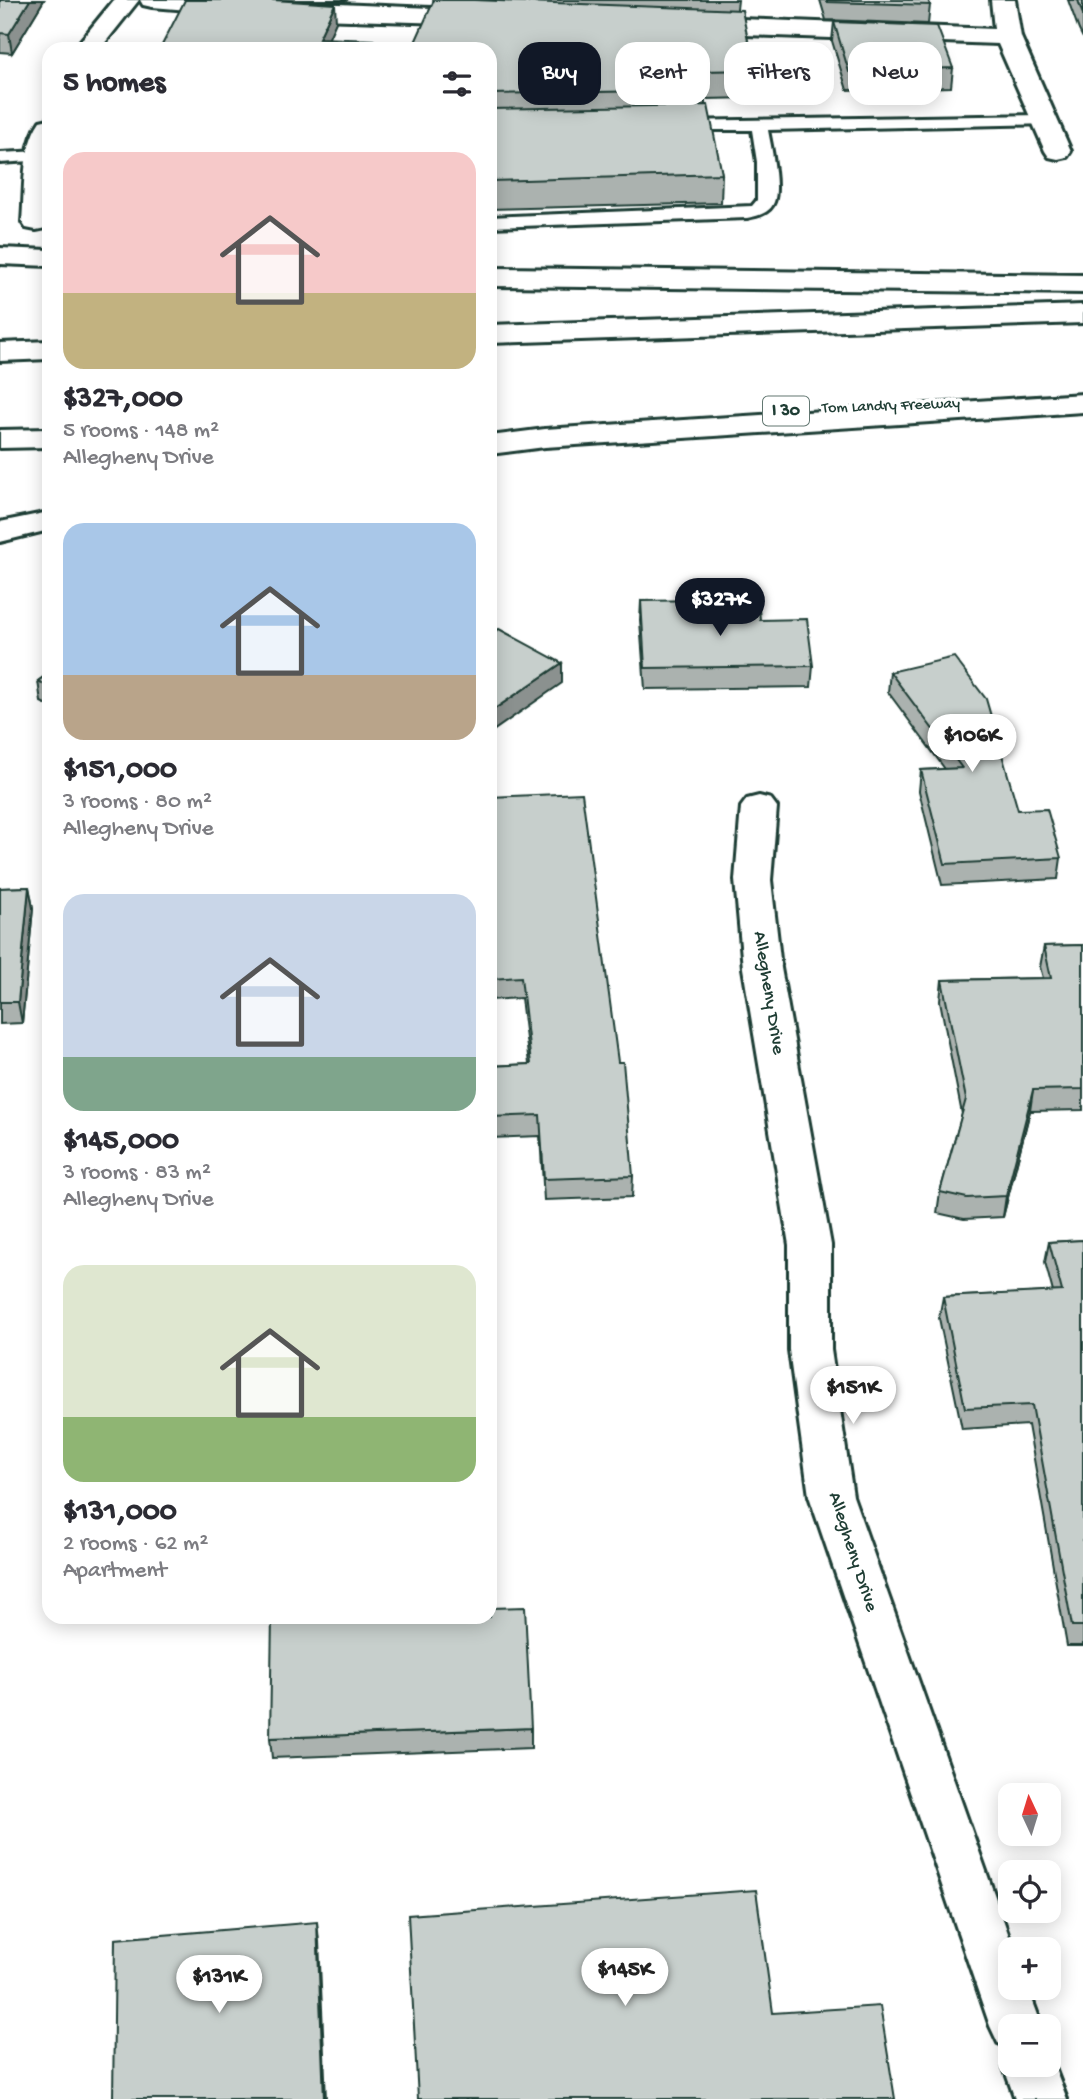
<!DOCTYPE html>
<html lang="en">
<head>
<meta charset="utf-8">
<style>
  body { margin:0; font-family:"Gochi Hand",sans-serif; background:#f2f2f3; color:#2b2b33; height:100vh; display:flex; flex-direction:column; font-size:26px; white-space:nowrap }
  * { box-sizing:border-box; margin:0 }
  p { font-size:23px; color:#7c7c81 }
  .icon { flex:none; width:38px; height:38px; fill:none; stroke:currentColor; stroke-width:2; stroke-linecap:round; stroke-linejoin:round }
  .map { position:relative; flex:1; overflow:hidden }
  .sheet { position:absolute; left:42px; top:42px; width:455px; height:1582px; display:flex; flex-direction:column; background:#fff; border-radius:21px; box-shadow:0 4px 18px #0003 }
  .sheet>* { flex:none }
  .banner { position:absolute; left:518px; top:42px; width:458px; height:63px; display:flex; gap:14px }
  .needle { width:46px; rotate:356deg }
  .controls { position:absolute; left:998px; top:1783px; display:grid; gap:14px }
  .controls a { display:grid; place-items:center; width:63px; height:63px; border-radius:14px; background:#fff; box-shadow:0 4px 18px #0003; font-size:35px }
  .price { position:absolute; translate:-50% -60px; padding:0 16px; border-radius:24px; background:#fff; color:#222; font-size:23px; line-height:46px; filter:drop-shadow(0 2px 4px #0008) }
  .price::after { content:''; position:absolute; left:50%; top:42px; width:21px; height:16px; margin-left:-10px; background:inherit; clip-path:polygon(0 0,100% 0,50% 100%) }
  .price.on { background:#111827; color:#fff }
  ul { padding:0; list-style:none }
  li { display:grid; align-content:center; gap:14px; height:371px; padding:0 21px }
  li span { display:grid; place-items:center; height:217px; border-radius:21px; color:#555 }
  li>.icon { margin-inline-start:auto }
  span .icon { width:126px; height:126px; fill:#fffc; stroke-width:1 }
  li b { font-size:30px }
  h2 { display:flex; justify-content:space-between; align-items:center; height:84px; padding:0 21px; font-size:30px }
  .pill { padding:0 24px; border-radius:21px; background:#fff; box-shadow:0 4px 18px #0003; font-size:24px; line-height:63px }
  .pill.on { background:#111827; color:#fff }
  .map>svg:first-child { display:block }
  .lines { fill:none; stroke-linecap:round; stroke-linejoin:round }
  .service-casing { stroke:#1f3d34; stroke-width:6 }
  .minor-casing { stroke:#1f3d34; stroke-width:6 }
  .motorway-casing { stroke:#1f3d34; stroke-width:6 }
  .service { fill:#fff; fill-rule:evenodd }
  .minor { fill:#fff; fill-rule:evenodd }
  .motorway { fill:#fff; fill-rule:evenodd }
  .wall { fill:#abb2af; stroke:#1f3d34; stroke-width:2 }
  .shaded-wall { fill:#8b918f; stroke:#1f3d34; stroke-width:2 }
  .building { fill:#c7cfcc; stroke:#1f3d34; stroke-width:2 }
  .labels { text-anchor:middle; dominant-baseline:central; stroke-width:7; stroke-linejoin:round; paint-order:stroke }
  .far-street-label { font-size:16px; fill:#1f3d34; stroke:#fff }
  .shield { fill:#fff; stroke:#627771; stroke-width:2 }
  .shield-label { font-size:18px; font-weight:bold; fill:#1f3d34 }
  .street-label { font-size:19px; fill:#1f3d34; stroke:#fff }
</style>
</head>
<body>
<div class="map">
<svg width="1083" height="2099" viewBox="0 0 1083 2099">
  <rect width="100%" height="100%" fill="#fff"/>
  <filter id="ink" filterUnits="userSpaceOnUse"><feTurbulence type="fractalNoise" baseFrequency=".0143" numOctaves="2"/><feDisplacementMap in="SourceGraphic" scale="14" xChannelSelector="R" yChannelSelector="G"/><feConvolveMatrix kernelMatrix="1 2 1 2 8 2 1 2 1" color-interpolation-filters="sRGB"/></filter>
  <g filter="url(#ink)">
    <g class="lines">
      <g class="service-casing">
        <path id="service" d="M1044,115L1052,120L1050,124L768,130C771,146 780,186 774,202C770,213 758,216 747,218L490,227V217L752,206L757,200V162L752,130H674L672,126L674,122L680,121Z
          M41,151L49,155L47,160L0,163V153Z"/>
      </g>
      <g class="minor-casing">
        <path id="minor" d="M114,0H139L100,49H74Z
          M140,0H244L477,10L486,12L489,17L486,22L477,24L287,18L152,7L143,5Z
          M991,0H1015L1021,37L1071,151L1067,157L1058,159L1049,157L1045,151L998,44L692,33L683,30L679,25L683,20L692,17L994,29Z
          M49,119V223L46,228L36,230L26,228L22,222C25,191 21,148 40,121Z
          M759,796L771,799L777,807L771,880L781,968L831,1245V1350L853,1496L1014,1950H1010V1988H1028L1042,2026H1010V2048L998,2043L990,2026L809,1496L789,1350V1245L743,968L735,880L741,807L747,799Z
          M1010,2050V2065H1048V2050L1067,2099H1015L1003,2065Z"/>
      </g>
      <g class="motorway-casing">
        <path id="motorway" d="M0,248L49,250V266L0,264Z
          M490,268L1083,275V293L490,286Z
          M1083,305V323L490,343V325Z
          M49,341V359L0,361V343Z
          M1083,394V412L545,447L490,454V436L545,429Z
          M49,429V447L0,448V430Z
          M49,512V530L0,542V522Z"/>
      </g>
      <use href="#service" class="service"/>
      <use href="#minor" class="minor"/>
      <use href="#motorway" class="motorway"/>
    </g>
    <path class="wall" d="M0,0H44L12,53L0,52Z
      M296,0H347L346,1Z
      M434,0H738L737,9L754,70L752,98L705,99V105L722,174L721,203L490,209V49Z
      M820,0H928L930,5L928,24L826,20Z
      M1068,0H1083V38L1079,30Z
      M834,22L953,68L951,87L847,90L832,41Z
      M641,601L760,620L813,666L811,687L645,689L640,621Z
      M890,672L1061,858L1058,879L942,885L919,791L921,770L945,769L888,692Z
      M49,673V706L41,702L38,681Z
      M490,797L633,1176L632,1197L544,1200L540,1136L490,1138V1066L529,1064L521,998L490,1000Z
      M29,887L33,908L22,1023L0,1024V888Z
      M1083,945V1110L1030,1111L1003,1217L964,1219L937,1213L940,1192L962,1114L940,1001L942,980L1043,978L1040,967L1044,946Z
      M1083,1240V1646H1067L1028,1425L962,1429L939,1318L943,1297L1053,1292L1045,1262L1049,1242Z
      M531,1728V1748L272,1758L270,1738Z"/>
    <path class="shaded-wall" d="M30,0H44L12,53L9,34Z
      M335,4L336,22L324,49L319,38Z
      M562,663V683L490,733V712Z
      M29,887L33,908L22,1023L18,1002Z
      M1033,1090L1030,1111L1003,1217L1006,1196Z
      M317,1922L319,1941L326,2099H324Z"/>
    <path class="building" d="M0,0H30L9,34L0,33Z
      M185,0H273L335,4L319,38L373,40L369,49H160Z
      M434,0H474L742,10L754,70L702,71L705,90L490,94V49H412Z
      M827,0H928L930,5L827,2Z
      M1078,0H1083V14L1082,12Z
      M834,22L937,26L953,68L849,72Z
      M708,105L722,174L490,181V109Z
      M703,600L704,610L759,609L760,620L807,619L813,666L645,668L641,601Z
      M499,629L562,663L490,712V635Z
      M954,657L986,699L1018,810L1047,809L1061,858L945,864L921,770L962,768L890,672Z
      M49,673V687L38,681Z
      M582,793L618,1062H623L633,1176L544,1179L540,1115L490,1117V1066L531,1064L521,977L490,979V797Z
      M29,887L18,1002H0V888Z
      M1083,945V1089L1033,1090L1006,1196L967,1198L940,1192L966,1099L942,980L1051,978L1044,946Z
      M1083,1240V1626H1072L1032,1405L965,1408L943,1297L1062,1291L1049,1242Z
      M525,1607L531,1728L270,1738L272,1617H490V1608Z
      M756,1890L773,2013L880,2006L895,2099H418L408,1915Z
      M317,1922L324,2099H113L115,1939Z"/>
  </g>
  <g class="labels">
    <g class="far-street-label">
      <text transform="translate(891 407) rotate(-2)">Tom Landry Freeway</text>
    </g>
    <rect class="shield" x="763" y="396.5" width="46" height="29" rx="5"/>
    <g class="shield-label">
      <text x="786" y="411">I 30</text>
    </g>
    <g class="street-label">
      <text transform="translate(768 993) rotate(81)">Allegheny Drive</text>
      <text transform="translate(852 1552) rotate(72)">Allegheny Drive</text>
    </g>
  </g>
</svg>
<div class="controls">
<a><svg class="needle" viewBox="-14 -14 28 28"><path d="M0-13l5 13h-10z" fill="#e53935"/><path d="M0 13l5-13h-10z" fill="#7c7c81"/></svg></a>
<a><svg class="icon" aria-label="locate" viewBox="0 0 24 24"><circle cx="12" cy="12" r="6"/><path d="M12 2v4M12 18v4M2 12h4M18 12h4"/></svg></a>
<a>+</a>
<a>−</a>
</div>
<b class="price on" style="left:720px;top:638px">$327K</b>
<b class="price" style="left:972px;top:774px">$106K</b>
<b class="price" style="left:853px;top:1426px">$151K</b>
<b class="price" style="left:625px;top:2008px">$145K</b>
<b class="price" style="left:219px;top:2015px">$131K</b>
<div class="banner">
<a class="pill on">Buy</a>
<a class="pill">Rent</a>
<a class="pill">Filters</a>
<a class="pill">New</a>
</div>
<section class="sheet">
<h2>5 homes<svg class="icon" aria-label="filters" viewBox="0 0 24 24"><path d="M4 7h16M4 17h16"/><circle cx="9" cy="7" r="2"/><circle cx="15" cy="17" r="2"/></svg></h2>
<ul>
<li><span style="background:linear-gradient(#f6c9c9 65%,#c2b280 0)"><svg class="icon" aria-label="home" viewBox="0 0 24 24"><path d="M3 11l9-7 9 7M6 9v11h12V9"/></svg></span><div><b>$327,000</b><p>5 rooms · 148 m²</p><p>Allegheny Drive</p></div></li>
<li><span style="background:linear-gradient(#a9c7e8 70%,#b9a48a 0)"><svg class="icon" aria-label="home" viewBox="0 0 24 24"><path d="M3 11l9-7 9 7M6 9v11h12V9"/></svg></span><div><b>$151,000</b><p>3 rooms · 80 m²</p><p>Allegheny Drive</p></div></li>
<li><span style="background:linear-gradient(#c9d6e8 75%,#7fa58c 0)"><svg class="icon" aria-label="home" viewBox="0 0 24 24"><path d="M3 11l9-7 9 7M6 9v11h12V9"/></svg></span><div><b>$145,000</b><p>3 rooms · 83 m²</p><p>Allegheny Drive</p></div></li>
<li><span style="background:linear-gradient(#dfe7d0 70%,#8fb573 0)"><svg class="icon" aria-label="home" viewBox="0 0 24 24"><path d="M3 11l9-7 9 7M6 9v11h12V9"/></svg></span><div><b>$131,000</b><p>2 rooms · 62 m²</p><p>Apartment</p></div></li>
</ul>
</section>
</div>
</body>
</html>
